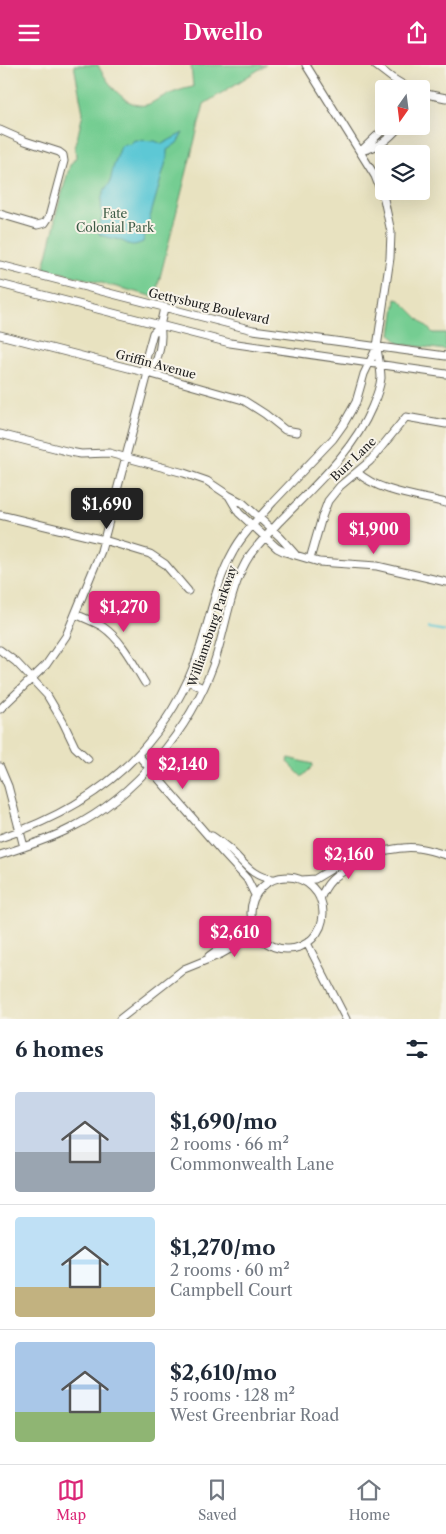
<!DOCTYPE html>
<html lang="en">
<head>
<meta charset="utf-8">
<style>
  body { margin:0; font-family:"Libre Caslon Text",serif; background:#f2f2f3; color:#1f2937; height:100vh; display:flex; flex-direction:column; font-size:19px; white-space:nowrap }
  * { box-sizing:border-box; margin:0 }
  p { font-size:16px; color:#747a83 }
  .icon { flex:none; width:28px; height:28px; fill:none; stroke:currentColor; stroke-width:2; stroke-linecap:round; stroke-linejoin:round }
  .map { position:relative; height:954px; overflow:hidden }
  .sheet { display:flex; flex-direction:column; background:#fff; flex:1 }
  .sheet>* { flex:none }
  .needle { width:32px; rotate:194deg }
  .tools { position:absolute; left:375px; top:15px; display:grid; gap:10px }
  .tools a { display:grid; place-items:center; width:55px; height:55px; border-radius:5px; background:#fff; box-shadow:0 5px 20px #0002; font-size:25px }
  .price { position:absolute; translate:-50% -42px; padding:0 11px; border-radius:5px; background:#db2777; color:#fff; font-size:16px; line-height:32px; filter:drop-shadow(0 1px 2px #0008) }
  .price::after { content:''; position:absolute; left:50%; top:30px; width:15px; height:11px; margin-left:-8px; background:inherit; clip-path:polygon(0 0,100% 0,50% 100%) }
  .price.selected { background:#222; color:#fff }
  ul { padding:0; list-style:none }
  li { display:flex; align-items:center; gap:15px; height:125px; padding:0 15px }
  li+li { border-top:1px solid #e0e1e3 }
  li span { display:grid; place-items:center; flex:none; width:140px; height:100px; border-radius:5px; color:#555 }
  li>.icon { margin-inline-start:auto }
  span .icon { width:60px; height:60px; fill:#fffc; stroke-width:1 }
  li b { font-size:21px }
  h2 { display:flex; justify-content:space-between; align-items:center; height:60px; padding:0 15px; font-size:21px }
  header { display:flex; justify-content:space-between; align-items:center; height:65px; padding:0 15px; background:#db2777; color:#fff; font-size:22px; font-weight:600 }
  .tab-bar { display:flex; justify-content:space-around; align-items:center; height:70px; border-top:1px solid #e0e1e3; background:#fff; font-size:14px; color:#747a83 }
  .tab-bar a { display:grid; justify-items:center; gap:2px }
  .tab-bar .selected { color:#db2777 }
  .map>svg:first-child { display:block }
  .green { fill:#75cd92; stroke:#487457 }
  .water { fill:#5dc8d5; stroke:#3c7278 }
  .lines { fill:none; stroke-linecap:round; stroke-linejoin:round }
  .stream { stroke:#5dc8d5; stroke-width:2 }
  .minor-casing { stroke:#636155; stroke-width:9 }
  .minor { stroke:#fff; stroke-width:7 }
  .labels { text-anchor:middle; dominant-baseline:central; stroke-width:4; stroke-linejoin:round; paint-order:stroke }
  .park-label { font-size:12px; fill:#3b5a45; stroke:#f7f3e8 }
  .street-label { font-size:12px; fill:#1c1c1c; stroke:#f7f3e8 }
</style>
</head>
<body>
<header><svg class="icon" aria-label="menu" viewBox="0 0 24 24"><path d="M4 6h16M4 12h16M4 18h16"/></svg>Dwello<svg class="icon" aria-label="share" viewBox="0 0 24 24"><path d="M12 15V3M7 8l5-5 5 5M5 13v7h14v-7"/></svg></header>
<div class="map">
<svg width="446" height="954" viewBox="0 0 446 954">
  <rect width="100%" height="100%" fill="#f7f3e8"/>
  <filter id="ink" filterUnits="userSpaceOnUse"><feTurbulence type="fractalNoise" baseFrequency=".02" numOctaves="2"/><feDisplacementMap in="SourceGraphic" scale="10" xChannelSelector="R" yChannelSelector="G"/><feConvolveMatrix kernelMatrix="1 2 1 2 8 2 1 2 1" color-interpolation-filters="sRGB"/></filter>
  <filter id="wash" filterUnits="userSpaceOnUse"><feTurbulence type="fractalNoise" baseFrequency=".0096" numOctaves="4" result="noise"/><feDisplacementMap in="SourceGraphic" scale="20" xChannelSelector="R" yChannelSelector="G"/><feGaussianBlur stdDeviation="1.12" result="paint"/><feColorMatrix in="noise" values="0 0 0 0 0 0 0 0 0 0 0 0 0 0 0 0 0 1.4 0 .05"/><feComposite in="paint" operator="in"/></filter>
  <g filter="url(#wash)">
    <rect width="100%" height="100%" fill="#e8e2c0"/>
    <path class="green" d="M74,0H98C106,16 126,44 146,40C151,39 156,35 160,33C172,28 181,24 193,22L191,0H266L204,39L155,232L44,203L55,159V153L70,100L76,92L75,83L83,48Z
      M396,234L400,235L433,268H446V285L399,279L391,269Z
      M289,693L313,699L312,702L302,712L287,697Z"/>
    <path class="water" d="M183,68L177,78L167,85V93L143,177C128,184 129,177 116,174C110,173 106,172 100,170L98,165L102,152L101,135L105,124L110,118L113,103L121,81L126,79L130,80L134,75L155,76L162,79Z"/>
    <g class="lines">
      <path class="stream" d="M428,563L446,566"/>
    </g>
  </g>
  <g filter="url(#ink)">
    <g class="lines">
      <g class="minor-casing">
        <path id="minor" d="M375,0L392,13L410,24
          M421,28L446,33
          M0,65L25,76L59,87L63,90L64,96L49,152L45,158L37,160L0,149
          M360,86C379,82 387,76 400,61
          M361,86L387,61
          M0,200L253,265L446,291
          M0,219L230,278L446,309
          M160,261L164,243
          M0,270L148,308L243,335L265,349L285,365L297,367
          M148,308L144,301L153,268L160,261
          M0,369L70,387L81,389L109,388L184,408L207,416L228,430L243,438L280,472L295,489
          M357,407C378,427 418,431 446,438
          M229,431L239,448L277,483L285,487L319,497L377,501L446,517
          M0,450L104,475L150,489L165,499L188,526
          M310,494L322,452L328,436L340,421L370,396L406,352L446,359
          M75,549C84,553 95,557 103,562C122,575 134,600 145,618
          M0,585L16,597L47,630L63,657L75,682L88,694
          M188,616L203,623
          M0,644L46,600L66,571L101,486L148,308C159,299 163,273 160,261
          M138,690L223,788L247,814L255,830
          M0,702L8,721L24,782
          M212,771C218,775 223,779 228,783C243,796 252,813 273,814
          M0,773C91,743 160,689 195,598C209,561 214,521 233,487C243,468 259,453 273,437C293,416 313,395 333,374L343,360L356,337L364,309L377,282L390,193L391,167L384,134L375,111L306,0
          M0,790C24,782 48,775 71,763C135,731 190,665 214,598C226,564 230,520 250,490C259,478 270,467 280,456C314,421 353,387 372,342C376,333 380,322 381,313C381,303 378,292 377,283
          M251 848a36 36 0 1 1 72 0a36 36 0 1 1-72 0Z
          M302,815L315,814L356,789C371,790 387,784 403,783C417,781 432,786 446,790
          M320,834C332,804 347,810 364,790
          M307,878L346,954
          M209,891L245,865L251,854
          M120,954L184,904L221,889L244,876H264"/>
      </g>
      <use href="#minor" class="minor"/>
    </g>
  </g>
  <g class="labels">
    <g class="park-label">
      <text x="115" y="148">Fate<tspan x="115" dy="14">Colonial Park</tspan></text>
    </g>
    <g class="street-label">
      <text transform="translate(209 241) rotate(13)">Gettysburg Boulevard</text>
      <text transform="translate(156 299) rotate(15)">Griffin Avenue</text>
      <text transform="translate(353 394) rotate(-44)">Burr Lane</text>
      <text transform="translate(212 561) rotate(-71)">Williamsburg Parkway</text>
    </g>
  </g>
</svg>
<div class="tools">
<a><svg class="needle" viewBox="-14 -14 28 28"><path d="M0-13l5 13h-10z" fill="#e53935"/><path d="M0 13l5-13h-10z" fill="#747a83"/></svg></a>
<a><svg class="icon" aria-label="layers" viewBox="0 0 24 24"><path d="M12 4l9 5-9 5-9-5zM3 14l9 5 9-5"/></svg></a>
</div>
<b class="price selected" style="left:107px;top:465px">$1,690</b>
<b class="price" style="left:374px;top:490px">$1,900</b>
<b class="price" style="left:124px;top:568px">$1,270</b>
<b class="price" style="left:183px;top:725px">$2,140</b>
<b class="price" style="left:349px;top:815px">$2,160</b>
<b class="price" style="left:235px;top:893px">$2,610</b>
</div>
<section class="sheet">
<h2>6 homes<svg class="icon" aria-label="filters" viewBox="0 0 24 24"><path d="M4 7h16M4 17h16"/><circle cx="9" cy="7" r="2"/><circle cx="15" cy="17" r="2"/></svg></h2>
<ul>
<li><span style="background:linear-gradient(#c9d6e8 60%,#9aa5b1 0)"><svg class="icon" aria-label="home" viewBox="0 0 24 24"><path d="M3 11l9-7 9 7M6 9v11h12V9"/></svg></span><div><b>$1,690/mo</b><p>2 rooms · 66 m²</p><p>Commonwealth Lane</p></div></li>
<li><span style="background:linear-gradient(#bfe0f5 70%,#c2b280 0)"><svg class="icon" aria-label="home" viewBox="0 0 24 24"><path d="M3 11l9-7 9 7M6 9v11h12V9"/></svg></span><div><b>$1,270/mo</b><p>2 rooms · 60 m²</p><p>Campbell Court</p></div></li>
<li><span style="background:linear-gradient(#a9c7e8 70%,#8fb573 0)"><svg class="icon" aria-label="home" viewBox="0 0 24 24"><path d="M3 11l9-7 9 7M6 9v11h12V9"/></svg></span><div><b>$2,610/mo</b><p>5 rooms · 128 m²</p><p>West Greenbriar Road</p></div></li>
</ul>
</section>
<nav class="tab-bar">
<a class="selected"><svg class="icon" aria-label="map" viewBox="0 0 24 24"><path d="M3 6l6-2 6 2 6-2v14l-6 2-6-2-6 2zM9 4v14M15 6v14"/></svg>Map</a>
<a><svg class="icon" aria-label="saved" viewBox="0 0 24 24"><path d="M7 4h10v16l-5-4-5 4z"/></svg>Saved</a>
<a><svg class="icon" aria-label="home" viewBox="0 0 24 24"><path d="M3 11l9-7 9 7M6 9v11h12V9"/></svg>Home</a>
</nav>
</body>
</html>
